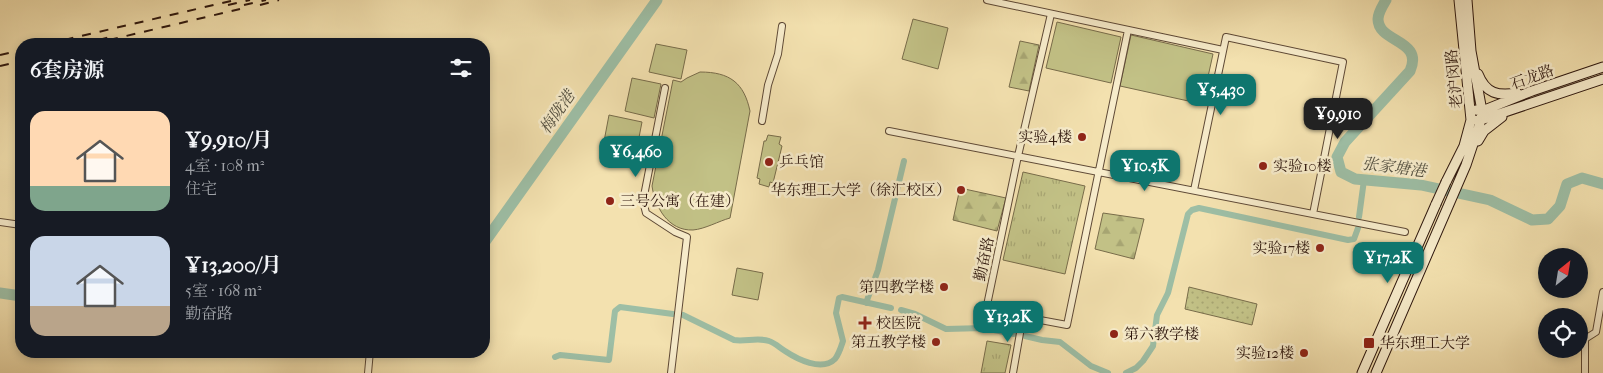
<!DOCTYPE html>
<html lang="zh">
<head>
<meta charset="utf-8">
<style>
  body { margin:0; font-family:"IM FELL French Canon","Noto Serif SC",serif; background:#20242c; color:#f1f3f6; height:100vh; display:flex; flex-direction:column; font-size:19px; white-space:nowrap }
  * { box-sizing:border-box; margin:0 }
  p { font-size:16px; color:#9ea1a6 }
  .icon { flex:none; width:28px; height:28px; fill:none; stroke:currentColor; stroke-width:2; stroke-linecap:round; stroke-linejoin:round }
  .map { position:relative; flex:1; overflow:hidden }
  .details { position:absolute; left:15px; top:38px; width:475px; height:320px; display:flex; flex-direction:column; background:#171b24; border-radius:20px; box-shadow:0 2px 8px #0003 }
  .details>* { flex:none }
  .needle { width:32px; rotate:30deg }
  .tools { position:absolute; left:1538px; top:248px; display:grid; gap:10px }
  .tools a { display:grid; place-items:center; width:50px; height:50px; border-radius:50%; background:#171b24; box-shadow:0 2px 8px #0003; font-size:25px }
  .price { position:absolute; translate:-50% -42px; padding:0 11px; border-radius:10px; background:#0f766e; color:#fff; font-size:16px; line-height:32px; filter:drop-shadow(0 1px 2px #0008) }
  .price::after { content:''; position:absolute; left:50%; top:30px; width:15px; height:11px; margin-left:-8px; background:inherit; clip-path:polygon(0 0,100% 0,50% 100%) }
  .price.active { background:#222; color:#fff }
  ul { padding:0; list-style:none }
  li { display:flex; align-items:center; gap:15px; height:125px; padding:0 15px }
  li span { display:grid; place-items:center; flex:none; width:140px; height:100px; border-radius:15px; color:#555 }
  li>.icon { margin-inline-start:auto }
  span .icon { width:60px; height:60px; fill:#fffc; stroke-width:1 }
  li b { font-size:21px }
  h2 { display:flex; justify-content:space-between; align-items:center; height:60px; padding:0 15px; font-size:21px }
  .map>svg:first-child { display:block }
  .grass { fill:url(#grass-tufts); stroke:#786c4a }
  .forest { fill:url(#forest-firs); stroke:#786c4a }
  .park { fill:url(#park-dots); stroke:#786c4a }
  .pitch { fill:#c2c186; stroke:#786c4a }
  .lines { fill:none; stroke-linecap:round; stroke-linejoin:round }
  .canal { stroke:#9dbea5; stroke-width:6 }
  .river { stroke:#9dbea5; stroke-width:11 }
  .street-casing { stroke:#5e4936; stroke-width:8 }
  .secondary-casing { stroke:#2d160d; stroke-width:11 }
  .street { stroke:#f7eccb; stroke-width:6 }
  .secondary { stroke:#f7eccb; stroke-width:9 }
  .rail { stroke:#2d160d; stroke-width:2; stroke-dasharray:9 9; stroke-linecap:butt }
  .secondary-bridge-casing { stroke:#2d160d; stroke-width:11; stroke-linecap:butt }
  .secondary-bridge { stroke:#f7eccb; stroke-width:9 }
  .poi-dot { fill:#8f2418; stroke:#f7eccb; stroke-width:2 }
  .labels { text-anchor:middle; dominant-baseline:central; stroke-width:5; stroke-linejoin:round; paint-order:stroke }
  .street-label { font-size:15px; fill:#2d160d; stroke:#f7eccb }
  .poi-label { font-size:15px; fill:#2d160d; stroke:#f7eccb; text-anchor:end }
  .water-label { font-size:16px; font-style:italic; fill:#545142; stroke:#f7eccb }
</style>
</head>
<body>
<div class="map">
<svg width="1603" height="373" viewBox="0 0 1603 373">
  <defs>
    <pattern id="grass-tufts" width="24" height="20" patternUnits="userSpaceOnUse" patternTransform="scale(1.25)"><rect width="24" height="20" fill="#c2c186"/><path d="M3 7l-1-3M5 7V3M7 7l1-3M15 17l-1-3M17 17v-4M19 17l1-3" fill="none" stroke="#a7a572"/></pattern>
    <pattern id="forest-firs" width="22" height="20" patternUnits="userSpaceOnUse" patternTransform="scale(1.25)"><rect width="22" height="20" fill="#c2c186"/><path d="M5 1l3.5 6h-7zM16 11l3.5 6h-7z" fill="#a7a572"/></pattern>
    <pattern id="park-dots" width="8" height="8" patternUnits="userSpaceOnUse" patternTransform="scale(1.25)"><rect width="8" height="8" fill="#c2c186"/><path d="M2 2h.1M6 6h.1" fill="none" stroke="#a7a572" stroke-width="1.8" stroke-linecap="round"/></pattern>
  </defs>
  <rect width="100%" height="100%" fill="#f3e1af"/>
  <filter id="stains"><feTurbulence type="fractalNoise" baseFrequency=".004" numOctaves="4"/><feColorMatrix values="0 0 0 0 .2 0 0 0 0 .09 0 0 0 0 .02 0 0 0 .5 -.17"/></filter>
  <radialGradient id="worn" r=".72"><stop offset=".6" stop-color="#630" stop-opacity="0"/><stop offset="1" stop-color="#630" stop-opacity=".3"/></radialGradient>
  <path class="grass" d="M1023,172L1085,186L1065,274L1003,260Z
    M987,341L1011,345L1005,373H981Z"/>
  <path class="forest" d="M1020,41L1039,45L1029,91L1009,87Z
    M960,188L1006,198L997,231L953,220Z
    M1103,213L1144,219L1134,259L1095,249Z"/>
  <path class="park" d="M1189,287L1257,304L1252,325L1185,309Z"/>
  <path class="pitch" d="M913,19L948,28L938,69L902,59Z
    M1057,22L1121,37L1111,83L1046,68Z
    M1131,35L1213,54L1202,104L1120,86Z
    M656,44L687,50L681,79L649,72Z
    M700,72C730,72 744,83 750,111L730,218C719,221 705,229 693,230C668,231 655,207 652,186L673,80L681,82L687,78Z
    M632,78L661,84L654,118L625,111Z
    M609,115L642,122L635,158L602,152Z
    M768,135L781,137L779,144L782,146L773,183L770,182L769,187L759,184L760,179L757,178L764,141H766Z
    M737,268L763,273L758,300L732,295Z"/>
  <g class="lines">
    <path class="canal" d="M1359,217L1364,180
      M866,303L878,270L904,161
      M901,310L915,314L946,329L984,328L1014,334
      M683,315L734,340C745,342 758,337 769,341C775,343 780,348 785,351C797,359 822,372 835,359C839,354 841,347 843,341L836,313L839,298L842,297L891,308
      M1025,336L1042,340L1060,342L1091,366L1108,373
      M555,357L560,355L609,360L615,311L620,307L673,314
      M1126,373L1136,368L1143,361L1153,346L1157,315L1168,293L1188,214L1192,210L1199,208L1348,240L1354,239L1358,228"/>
    <path class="river" d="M1386,0C1383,5 1378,13 1378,19C1378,43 1424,39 1410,71L1345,142L1337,157L1341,172L1355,179L1421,185L1490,200L1532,220L1548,219L1560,206L1567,184L1582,178L1603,184
      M484,243L657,0
      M0,293L21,296"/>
    <g class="street-casing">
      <path id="street" d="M987,0L1223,50
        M1051,14L1018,156L986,310L1067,325L1128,30
        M665,88L643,201L646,213L675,232L687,237L671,373
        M762,121L768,85L778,54L782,26
        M889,131L1405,232
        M1194,190L1226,37L1343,62L1313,214
        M0,222L21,225
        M368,373L370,351
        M1013,373L1023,316
        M1585,373V339L1596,332L1603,292"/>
    </g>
    <g class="secondary-casing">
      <path id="secondary" d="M1478,74C1486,94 1498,96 1517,93
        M1476,110L1482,111L1532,91L1603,67
        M1477,120H1481L1603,79
        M1478,141L1484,131L1502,117
        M1446,182L1464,146L1471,120L1459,0
        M1362,373L1436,204
        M1376,373L1466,165L1481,120L1482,111L1471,51L1467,0"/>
    </g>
    <use href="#street" class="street"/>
    <use href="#secondary" class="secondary"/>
    <path class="rail" d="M228,5L250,0
      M244,5L266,0
      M260,5L279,0
      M109,40L240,9
      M47,44L235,0
      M81,44L115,36
      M0,55L21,50
      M0,66L21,61"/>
    <g class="secondary-bridge-casing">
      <path id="secondary-bridge" d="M1436,204L1446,182"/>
    </g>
    <use href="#secondary-bridge" class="secondary-bridge"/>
  </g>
  <g class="poi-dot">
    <circle cx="1082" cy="137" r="5"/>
    <circle cx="769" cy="162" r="5"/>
    <circle cx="1263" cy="166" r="5"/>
    <circle cx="961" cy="190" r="5"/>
    <circle cx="610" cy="201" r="5"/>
    <circle cx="1320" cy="248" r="5"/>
    <circle cx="944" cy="287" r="5"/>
    <path d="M862.5 315.5h5v5h5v5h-5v5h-5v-5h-5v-5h5z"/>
    <circle cx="1114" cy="334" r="5"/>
    <circle cx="936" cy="342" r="5"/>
    <rect x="1363" y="337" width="12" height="12" rx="2.5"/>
    <circle cx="1304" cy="353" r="5"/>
  </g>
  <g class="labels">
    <g class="street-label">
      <text transform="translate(1532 77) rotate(-20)">石龙路</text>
      <text transform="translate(1454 79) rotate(-96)">老沪闵路</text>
      <text transform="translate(984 259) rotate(-78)">勤奋路</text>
    </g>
    <g class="poi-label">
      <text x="1072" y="137">实验4楼</text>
      <text x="779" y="162" text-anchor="start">乒乓馆</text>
      <text x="1273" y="166" text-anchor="start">实验10楼</text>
      <text x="951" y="190">华东理工大学（徐汇校区）</text>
      <text x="620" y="201" text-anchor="start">三号公寓（在建）</text>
      <text x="1310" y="248">实验17楼</text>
      <text x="934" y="287">第四教学楼</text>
      <text x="876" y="323" text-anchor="start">校医院</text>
      <text x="1124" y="334" text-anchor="start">第六教学楼</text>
      <text x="926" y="342">第五教学楼</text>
      <text x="1380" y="343" text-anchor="start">华东理工大学</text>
      <text x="1294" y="353">实验12楼</text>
    </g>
    <g class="water-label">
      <text transform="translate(557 112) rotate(-55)">梅陇港</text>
      <text transform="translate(1394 167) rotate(7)">张家塘港</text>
    </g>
  </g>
  <rect width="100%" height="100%" filter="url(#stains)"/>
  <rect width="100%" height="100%" fill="url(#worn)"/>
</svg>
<div class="tools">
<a><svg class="needle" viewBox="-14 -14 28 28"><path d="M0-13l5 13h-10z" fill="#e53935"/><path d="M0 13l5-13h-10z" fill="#9ea1a6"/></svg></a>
<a><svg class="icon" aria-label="locate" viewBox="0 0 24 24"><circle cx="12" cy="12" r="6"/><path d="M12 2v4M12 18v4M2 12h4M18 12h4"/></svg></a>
</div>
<b class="price" style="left:1221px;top:116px">¥5,430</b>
<b class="price active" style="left:1338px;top:140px">¥9,910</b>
<b class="price" style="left:636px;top:178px">¥6,460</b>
<b class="price" style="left:1145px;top:192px">¥10.5K</b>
<b class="price" style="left:1388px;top:284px">¥17.2K</b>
<b class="price" style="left:1008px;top:343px">¥13.2K</b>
<section class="details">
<h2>6套房源<svg class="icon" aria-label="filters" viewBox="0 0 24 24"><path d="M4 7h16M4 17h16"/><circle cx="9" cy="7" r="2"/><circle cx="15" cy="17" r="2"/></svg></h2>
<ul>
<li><span style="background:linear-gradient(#ffd9b3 75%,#7fa58c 0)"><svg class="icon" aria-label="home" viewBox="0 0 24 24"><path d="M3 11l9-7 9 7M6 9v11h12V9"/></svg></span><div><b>¥9,910/月</b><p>4室 · 108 m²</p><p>住宅</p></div></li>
<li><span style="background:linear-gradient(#c9d6e8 70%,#b9a48a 0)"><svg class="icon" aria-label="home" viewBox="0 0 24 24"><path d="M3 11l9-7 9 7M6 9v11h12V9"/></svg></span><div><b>¥13,200/月</b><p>5室 · 168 m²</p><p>勤奋路</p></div></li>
</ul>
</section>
</div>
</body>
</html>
